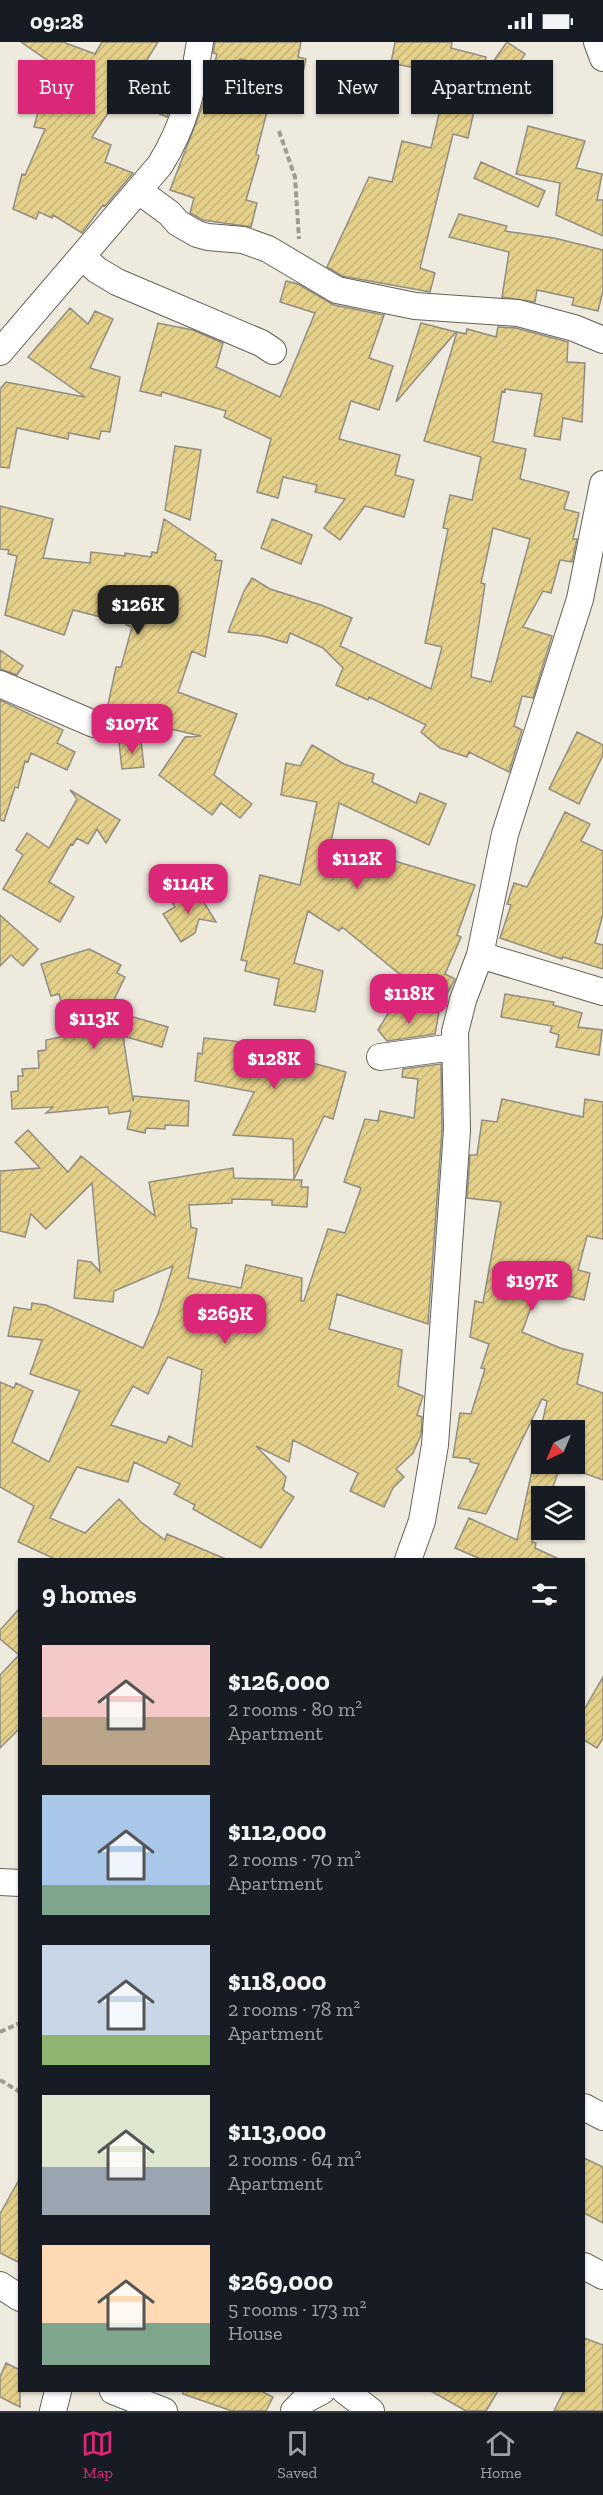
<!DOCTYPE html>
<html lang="en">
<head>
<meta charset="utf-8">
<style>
  body { margin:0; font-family:"Zilla Slab",serif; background:#242831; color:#f1f3f6; height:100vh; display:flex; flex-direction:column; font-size:22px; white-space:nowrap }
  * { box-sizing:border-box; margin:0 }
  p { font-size:20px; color:#9ea1a6 }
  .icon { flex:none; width:33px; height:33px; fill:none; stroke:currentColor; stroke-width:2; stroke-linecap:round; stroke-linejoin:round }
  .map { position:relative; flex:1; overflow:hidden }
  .sheet { position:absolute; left:18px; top:1516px; width:567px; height:834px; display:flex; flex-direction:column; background:#171b24; border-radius:0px; box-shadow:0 2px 4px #0004 }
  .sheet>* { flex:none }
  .guide { position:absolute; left:18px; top:18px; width:567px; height:54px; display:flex; gap:12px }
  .needle { width:39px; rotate:224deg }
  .buttons { position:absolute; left:531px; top:1378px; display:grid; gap:12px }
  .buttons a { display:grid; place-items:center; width:54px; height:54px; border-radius:0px; background:#171b24; box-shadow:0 2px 4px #0004; font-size:30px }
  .price { position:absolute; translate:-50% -51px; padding:0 14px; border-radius:12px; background:#db2777; color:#fff; font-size:20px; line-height:39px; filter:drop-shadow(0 2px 3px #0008) }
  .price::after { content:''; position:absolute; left:50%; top:36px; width:18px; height:14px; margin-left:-9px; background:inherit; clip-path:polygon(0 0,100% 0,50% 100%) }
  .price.current { background:#222; color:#fff }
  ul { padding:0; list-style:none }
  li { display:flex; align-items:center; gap:18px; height:150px; padding:0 24px }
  li span { display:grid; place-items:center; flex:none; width:168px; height:120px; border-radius:0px; color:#555 }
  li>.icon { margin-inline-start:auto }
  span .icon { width:72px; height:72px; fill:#fffc; stroke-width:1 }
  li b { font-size:26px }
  h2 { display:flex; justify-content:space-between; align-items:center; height:72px; padding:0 24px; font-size:26px }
  .tag { padding:0 21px; border-radius:0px; background:#171b24; box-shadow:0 2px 4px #0004; font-size:21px; line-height:54px }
  .tag.current { background:#db2777; color:#fff }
  .status { display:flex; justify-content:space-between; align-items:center; height:42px; padding:0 30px; background:#171b24; direction:ltr }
  .status svg { height:16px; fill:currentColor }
  .menu { display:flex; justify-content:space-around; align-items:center; height:84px; border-top:2px solid #363941; background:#171b24; font-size:16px; color:#9ea1a6 }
  .menu a { display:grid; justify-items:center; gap:3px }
  .menu .current { color:#db2777 }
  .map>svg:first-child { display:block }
  .building { fill:url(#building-hatch); stroke:#918d82; stroke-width:1.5; fill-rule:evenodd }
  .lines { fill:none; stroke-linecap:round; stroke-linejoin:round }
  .minor-casing { stroke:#646157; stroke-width:28 }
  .path { stroke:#9e9b92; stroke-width:4; stroke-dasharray:6 3; stroke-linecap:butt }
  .minor { stroke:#fff; stroke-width:26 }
</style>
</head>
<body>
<div class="status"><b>09:28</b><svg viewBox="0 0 49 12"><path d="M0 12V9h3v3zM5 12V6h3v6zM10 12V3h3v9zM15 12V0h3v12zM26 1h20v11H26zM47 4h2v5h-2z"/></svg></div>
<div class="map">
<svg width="603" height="2369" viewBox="0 0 603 2369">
  <defs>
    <pattern id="building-hatch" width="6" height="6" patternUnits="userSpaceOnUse" patternTransform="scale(1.5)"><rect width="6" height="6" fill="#e5d08a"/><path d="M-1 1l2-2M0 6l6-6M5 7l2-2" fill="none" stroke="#c5b377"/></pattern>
  </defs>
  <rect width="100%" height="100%" fill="#eeeade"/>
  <path class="building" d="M21,0H63L95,12L102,0H158L145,21L179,34L167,75L119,55L92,95L111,103L105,120L133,131L105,164L103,163L82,191L53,173L52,176L39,170L36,177L13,167L22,132L25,133L45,87L34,85L51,21Z
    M215,0H301L298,15L306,17L301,39L279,35L281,26L240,17L230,52L269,62L256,112L259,114L246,158L257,161L251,185L203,178L190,171L194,156L170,148L201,68L217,12L213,11Z
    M395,0H452L451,6L486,15L468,96L453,92L420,226L435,231L430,250L342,234L327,225L369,135L392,140L402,99L431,106L448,33L391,21Z
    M507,0L525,12L506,41L487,28Z
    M528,84L585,99L576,126L602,132L597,158H603V194L556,173L560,141L516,132Z
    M481,120L545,149L538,165L474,136Z
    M459,172L507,184L505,189L554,196L603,208V249L598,269L572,263L574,256L537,248L535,260L502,255L509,210L449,195Z
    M286,239L298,242L334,263L384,273L369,316L393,324L379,368L351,359L339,397L400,413L395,433L414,438L404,475L365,464L340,498L324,486L345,457L315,450L317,443L283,435L278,456L257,450L271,397L224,375L226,369L162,350L161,354L140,349L158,281L193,288L223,301L216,325L280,355L315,271L280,260Z
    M70,266L88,282L95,269L113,277L90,326L120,335L110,390L101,389L99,397L69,391L68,397L17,386L9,426L0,425V347L6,340L85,355L28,315Z
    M421,281L456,290L396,360Z
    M498,285L516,286L568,300L567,320L585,321L582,380L563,376L560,398L534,394L542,352L505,347V350L502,349L493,400L526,407L520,437L569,450L564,467L579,471L573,497H577L572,520L560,518L551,551L543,549L523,585L552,594L533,656L522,654L514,684L522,688L509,730L469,710L467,715L440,706L421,690L426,683L369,655L368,658L336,643L343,626L323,606L290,591L287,601L263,594L228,590L244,549L252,536L270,547L321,563L352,576L340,604L431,647L442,605L425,601L448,487L443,486L450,453L472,458L481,415L424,399L457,290L466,292L467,287L496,295ZM493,486L530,497L491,640L471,635L485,542L481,541Z
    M175,404L201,408L190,478L165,468Z
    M0,464L53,477L43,516L90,521L91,510L125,514V511L151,515L152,510L157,511L164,477L216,512L215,518L222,519L205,615L192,609L178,650L237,672L214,733L252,762L240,776L221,761L212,773L159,733L185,695L201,694L106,672L116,625H121L132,585L126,583L130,566L120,563L113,578L73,568L64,593L5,573L17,514L8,512L9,508L0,507Z
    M272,477L312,493L301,522L261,506Z
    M0,608L23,624L17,633L0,627Z
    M0,658L63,688L57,701L75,710L67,728L31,711L28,720L25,719L18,746L15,745L4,779L0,778Z
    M577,690L603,703V713L579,762L549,747Z
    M141,699L144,725L122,727L119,701Z
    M312,703L344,722L374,732L372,740L416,761L420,751L446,762L429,803L339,761L331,800L475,843L457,893L461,895L445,932L455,937L440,965L342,885L339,889L308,869L294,921L323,929L315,970L274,963L279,937L245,929L247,919L241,918L260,833L300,843L317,760L281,753L286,721L300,724Z
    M70,748L120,778L106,801L97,787L88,802L77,796L73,803L71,802L49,840L74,855L60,880L3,847L23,813L16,808L27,791L49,806L77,757Z
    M565,770L590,782L581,799L603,809V872L595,901L603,903V927L563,915L562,917L500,896L511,863L507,862L514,841L527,845Z
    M195,846L216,880L199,877L195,891L181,900L163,872L175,865L172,860Z
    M0,873L38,907L23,924L11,913L0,924Z
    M89,907L121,923L117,931L125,935L109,968L168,985L162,1005L123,994L133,1059L134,1054L189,1059L188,1084L165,1083V1087L146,1086L145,1091L127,1087L131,1069L109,1072L108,1065L46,1071L53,1065L12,1067L11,1050L18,1049V1034H23L22,1027L39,1026L38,1009L46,1008V998L70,993L59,952L51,954L41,922Z
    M505,952L554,960L553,963L582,971L578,985L602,988L599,1013L556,1005L559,993L550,990L552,984L501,975Z
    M389,970H439L435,992L387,999L378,988Z
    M204,996L234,999L267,1006L269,1000L307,1011L305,1019L346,1030L333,1077L324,1074L294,1137L293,1097L233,1093L254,1050L195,1039L198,1011L202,1012Z
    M441,1022L442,1088L428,1282L337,1252L329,1287L402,1308L398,1344L423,1354L417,1373L422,1375L421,1393L413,1411L396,1427L404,1435L393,1446L384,1465L350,1449L358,1431L293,1398L289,1420L256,1404L286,1435L283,1448L294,1455L261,1506L193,1467L195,1463L174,1452L180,1442L134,1420L128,1440L77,1425L50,1476L85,1491L119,1457L141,1480L165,1498L167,1492L228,1518H57L18,1500L34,1464L0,1445V1340L14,1346L16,1341L33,1349L12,1400L49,1420L80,1349L30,1332L42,1298L8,1294L14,1265L31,1268L32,1261L46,1263L143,1306L158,1272L173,1224L114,1249L113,1260L74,1256L78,1218L91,1220L100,1230L92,1141L46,1187L31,1172L25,1195L0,1189V1129L40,1126L15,1100L28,1088L68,1130L81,1114L155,1174L149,1140L233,1126L234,1136L302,1138L301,1145H308L307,1165L272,1163V1158L232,1157V1161L189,1163L191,1185L197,1187L188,1236L241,1246L246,1223L302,1236L301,1259H304L328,1187L345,1191L361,1146L344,1140L365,1077L378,1079L380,1069L414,1076L418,1037L402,1035L403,1027ZM168,1315L202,1328L192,1405L169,1394L166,1401L111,1383L133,1344L148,1352Z
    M502,1057L583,1075L585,1057L603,1060V1197L587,1194L578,1228L590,1231L584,1258L538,1246L522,1290L560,1306L583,1312L577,1342L603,1351V1438L561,1423L549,1455H542V1474L532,1500L536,1501L535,1506L561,1518H483L455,1506L469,1476L517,1498L547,1359L542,1357L486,1472L458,1466L479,1422L470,1420V1417L453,1415L460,1371L471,1372L485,1327L481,1326L489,1302L470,1295L475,1259L483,1261L501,1160L467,1156L470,1113H477L482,1078L497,1080ZM542,1389H574V1422H542Z
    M20,1566V1686L0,1706V1633L19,1613L0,1597V1588Z
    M603,1635V1696L597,1706L584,1698V1668Z
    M584,2116L603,2125V2181L584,2171Z
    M20,2136V2221L0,2211V2172Z
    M584,2296L603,2303V2369H554L564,2349H584Z
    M6,2321L20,2328V2365L0,2355V2335Z
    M183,2349H261L273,2355L266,2369H232L183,2352Z
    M431,2349H498L486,2369H466Z"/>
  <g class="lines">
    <g class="minor-casing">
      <path id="minor" d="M597,0L603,16
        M139,149L169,171L178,181L197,192L208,195L243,198L268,207L337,248L415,264L518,271L574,286L603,298
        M82,214L97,228L117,240L261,301L273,309
        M0,310L160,123C186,81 192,48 200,0
        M0,642L94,682
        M480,913L603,950
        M380,1015L454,1005
        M408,1518L422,1479L435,1403L457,1088L455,990L463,958L480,913L505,792L580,557L603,442
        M0,1840L20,1841
        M584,2065L603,2075
        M584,2224L603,2234
        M0,2243L20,2256
        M113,2349L164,2369
        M345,2349L371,2369
        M53,2369L58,2349
        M294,2369L305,2358L322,2349"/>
    </g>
    <path class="path" d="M279,89L295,135L299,197
      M0,1990L20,1981
      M20,2032V2040
      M0,2038L20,2050"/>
    <use href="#minor" class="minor"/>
  </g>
</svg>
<div class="buttons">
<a><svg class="needle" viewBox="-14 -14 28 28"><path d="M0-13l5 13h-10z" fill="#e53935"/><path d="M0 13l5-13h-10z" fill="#9ea1a6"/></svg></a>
<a><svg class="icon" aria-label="layers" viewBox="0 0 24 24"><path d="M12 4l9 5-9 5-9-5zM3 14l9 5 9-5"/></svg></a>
</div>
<b class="price current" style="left:138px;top:594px">$126K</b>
<b class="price" style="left:132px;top:713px">$107K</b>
<b class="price" style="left:357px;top:848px">$112K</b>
<b class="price" style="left:188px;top:873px">$114K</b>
<b class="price" style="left:409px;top:983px">$118K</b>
<b class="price" style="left:94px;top:1008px">$113K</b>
<b class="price" style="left:274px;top:1048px">$128K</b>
<b class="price" style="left:532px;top:1270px">$197K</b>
<b class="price" style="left:225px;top:1303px">$269K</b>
<div class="guide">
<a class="tag current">Buy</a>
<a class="tag">Rent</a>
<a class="tag">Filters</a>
<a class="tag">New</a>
<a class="tag">Apartment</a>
</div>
<section class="sheet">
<h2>9 homes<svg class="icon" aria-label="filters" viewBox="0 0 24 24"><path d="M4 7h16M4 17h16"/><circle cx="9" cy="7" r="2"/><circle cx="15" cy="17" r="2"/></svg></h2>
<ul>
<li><span style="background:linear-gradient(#f6c9c9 60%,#b9a48a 0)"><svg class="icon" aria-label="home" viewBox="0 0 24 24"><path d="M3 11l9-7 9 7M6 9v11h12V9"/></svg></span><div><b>$126,000</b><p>2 rooms · 80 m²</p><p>Apartment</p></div></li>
<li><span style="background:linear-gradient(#a9c7e8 75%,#7fa58c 0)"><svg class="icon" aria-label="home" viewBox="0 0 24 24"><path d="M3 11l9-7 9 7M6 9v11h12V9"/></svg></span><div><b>$112,000</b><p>2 rooms · 70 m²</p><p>Apartment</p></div></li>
<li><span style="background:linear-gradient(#c9d6e8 75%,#8fb573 0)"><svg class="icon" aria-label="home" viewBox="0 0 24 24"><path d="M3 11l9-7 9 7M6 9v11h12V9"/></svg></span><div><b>$118,000</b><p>2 rooms · 78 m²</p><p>Apartment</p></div></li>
<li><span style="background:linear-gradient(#dfe7d0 60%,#9aa5b1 0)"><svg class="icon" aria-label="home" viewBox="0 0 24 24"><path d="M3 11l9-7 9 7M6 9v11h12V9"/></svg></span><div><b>$113,000</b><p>2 rooms · 64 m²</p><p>Apartment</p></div></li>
<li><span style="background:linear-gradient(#ffd9b3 65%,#7fa58c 0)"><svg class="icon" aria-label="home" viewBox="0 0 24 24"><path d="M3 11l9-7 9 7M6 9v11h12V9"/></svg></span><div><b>$269,000</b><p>5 rooms · 173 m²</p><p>House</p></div></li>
</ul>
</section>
</div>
<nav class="menu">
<a class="current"><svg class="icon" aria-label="map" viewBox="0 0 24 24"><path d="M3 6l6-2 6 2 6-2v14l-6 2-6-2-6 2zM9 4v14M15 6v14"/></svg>Map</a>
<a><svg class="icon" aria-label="saved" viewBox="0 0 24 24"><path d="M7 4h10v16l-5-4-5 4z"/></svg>Saved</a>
<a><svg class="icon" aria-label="home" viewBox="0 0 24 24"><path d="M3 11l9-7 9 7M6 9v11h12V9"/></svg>Home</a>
</nav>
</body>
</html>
